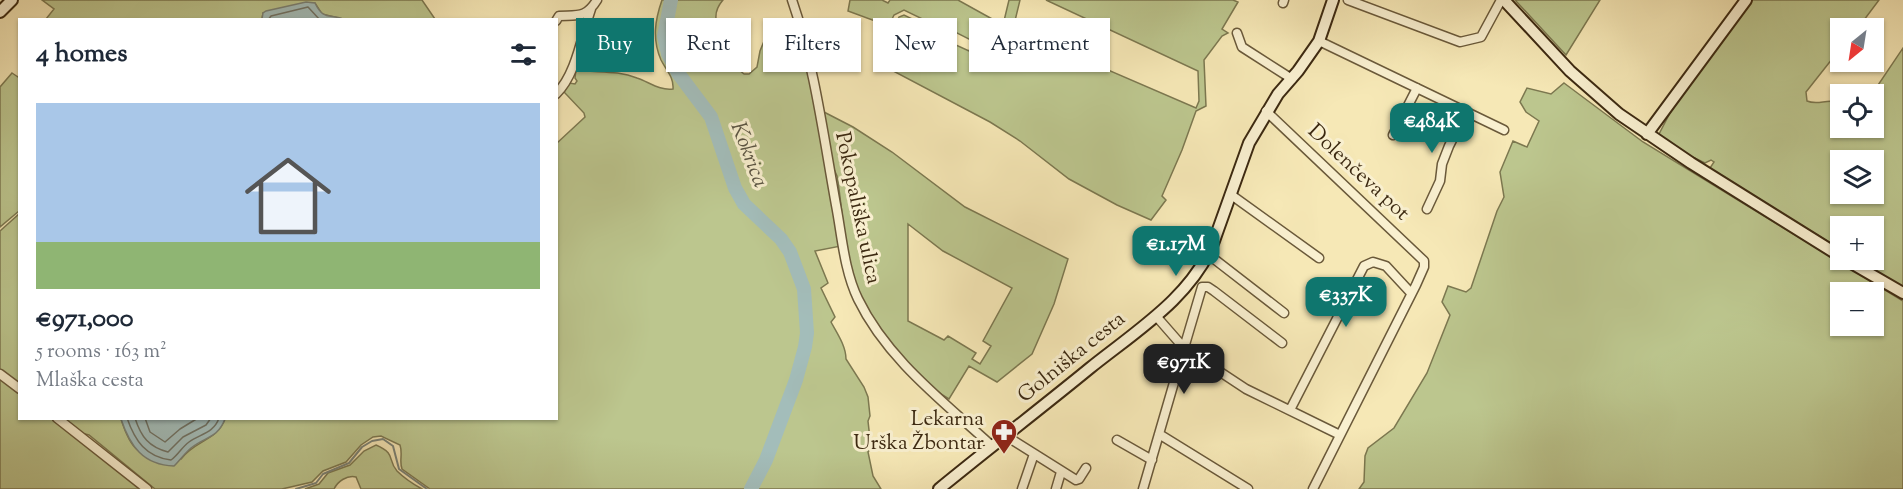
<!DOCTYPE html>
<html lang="en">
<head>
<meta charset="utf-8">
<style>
  body { margin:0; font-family:"Sorts Mill Goudy",serif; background:#f2f2f3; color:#1f2937; height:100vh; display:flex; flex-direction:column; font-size:22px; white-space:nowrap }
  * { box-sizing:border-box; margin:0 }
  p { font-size:20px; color:#747a83 }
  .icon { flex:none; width:33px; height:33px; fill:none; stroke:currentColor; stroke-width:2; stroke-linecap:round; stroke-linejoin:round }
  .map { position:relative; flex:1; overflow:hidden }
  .details { position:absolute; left:18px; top:18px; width:540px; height:402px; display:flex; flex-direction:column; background:#fff; border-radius:0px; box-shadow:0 2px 4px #0004 }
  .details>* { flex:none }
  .banner { position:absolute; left:576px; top:18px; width:570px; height:54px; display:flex; gap:12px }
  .needle { width:39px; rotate:210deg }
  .fabs { position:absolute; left:1830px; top:18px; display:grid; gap:12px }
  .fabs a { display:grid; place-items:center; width:54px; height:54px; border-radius:0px; background:#fff; box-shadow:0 2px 4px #0004; font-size:30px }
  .price { position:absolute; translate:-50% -51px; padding:0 14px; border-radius:12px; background:#0f766e; color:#fff; font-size:20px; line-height:39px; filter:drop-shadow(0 2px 3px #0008) }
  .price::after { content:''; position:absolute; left:50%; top:36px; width:18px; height:14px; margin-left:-9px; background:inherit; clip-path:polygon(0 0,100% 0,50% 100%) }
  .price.current { background:#222; color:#fff }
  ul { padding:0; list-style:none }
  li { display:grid; align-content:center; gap:12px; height:318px; padding:0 18px }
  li+li { border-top:2px solid #e0e1e3 }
  li span { display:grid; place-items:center; height:186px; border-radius:0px; color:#555 }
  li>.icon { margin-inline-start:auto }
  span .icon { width:108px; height:108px; fill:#fffc; stroke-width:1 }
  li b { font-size:26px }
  h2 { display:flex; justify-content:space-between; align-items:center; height:72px; padding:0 18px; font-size:26px }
  .chip { padding:0 21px; border-radius:0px; background:#fff; box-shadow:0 2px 4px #0004; font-size:21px; line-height:54px }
  .chip.current { background:#0f766e; color:#fff }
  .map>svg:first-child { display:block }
  .green { fill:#bcc68e; stroke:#7c7850; stroke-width:1.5; fill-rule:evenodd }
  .water { fill:#a3bdba; stroke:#7a8276; stroke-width:1.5 }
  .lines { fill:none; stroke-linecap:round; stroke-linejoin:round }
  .shore { stroke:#707366; stroke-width:1.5 }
  .stream { stroke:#7a8276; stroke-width:2 }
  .river { stroke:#a3bdba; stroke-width:14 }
  .street-casing { stroke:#6a593a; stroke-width:11 }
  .secondary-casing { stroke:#3c2911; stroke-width:14 }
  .street { stroke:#f9f0d0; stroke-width:8 }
  .secondary { stroke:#f9f0d0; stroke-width:10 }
  .labels { text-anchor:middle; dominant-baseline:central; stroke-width:6; stroke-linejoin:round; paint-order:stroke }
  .street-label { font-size:21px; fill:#3c2911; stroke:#f9f0d0 }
  .poi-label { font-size:21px; fill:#3c2911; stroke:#f9f0d0; text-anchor:end }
  .water-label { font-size:22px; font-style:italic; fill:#5b5544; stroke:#f9f0d0 }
</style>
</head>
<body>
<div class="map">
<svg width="1903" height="489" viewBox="0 0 1903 489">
  <rect width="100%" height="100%" fill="#f6e8b6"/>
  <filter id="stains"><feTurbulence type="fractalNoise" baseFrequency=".00333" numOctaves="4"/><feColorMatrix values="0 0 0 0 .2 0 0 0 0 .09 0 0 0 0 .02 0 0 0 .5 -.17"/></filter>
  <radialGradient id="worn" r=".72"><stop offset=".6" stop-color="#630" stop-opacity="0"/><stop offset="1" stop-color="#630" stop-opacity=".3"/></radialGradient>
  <path class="green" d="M42,0H422L435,19H343L322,14L315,3L263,13L262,19H46L54,9Z
    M662,0H667C663,17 660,34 665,51C676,92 719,110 720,157L724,159L741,205L780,240L803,297L805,335L794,380L789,389L790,392L793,391L799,380L803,355L809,339L807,286L803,271L786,239L764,222L736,189L713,117L680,69L671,54L668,28L674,0H723C707,18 722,32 729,50C734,60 734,67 744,74H749L757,67L760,51L767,34L776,42L793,39L797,63L806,62L841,246L815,251L828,283L821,288L835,317L831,322C837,333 846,346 846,359L864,387L868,397L870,416L868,421L871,448L868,452L873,476L881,489H430L402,469C399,461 403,454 400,445L381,436L373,437L361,445L346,462L323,471L312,482L282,489H155L89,435L81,433L62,419H121C134,460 143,454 181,459C195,440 217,441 225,419L556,418L557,143L585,117L584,113L564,92L569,83L575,84L577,81L575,78L576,70C597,73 617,70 637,78C649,82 660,91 673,89C674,77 666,70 661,60C652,39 655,20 662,0Z
    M850,0H882L888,3L890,0H958L1003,25L1009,0H1020L1013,29L1196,108L1199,101L1198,71L1046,0H1233L1238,2L1222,29L1228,33L1222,36L1204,60L1206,106L1196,111L1182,150L1162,196L1166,200L1151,220L1117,205L1069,179L1020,141L990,122L878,63L875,58L879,49C891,44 893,28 899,17L904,15L940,32L947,41L969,51L973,41L953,31L954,29L950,27L943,29L904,10L894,15L884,36L879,34L878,22L848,11Z
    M1515,0H1600L1566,55Z
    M1750,0H1879L1858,28H1840V49L1806,92L1807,101C1819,106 1829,97 1840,104V128H1874V94H1872L1903,48V288L1857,260H1874V226H1840V249L1721,176L1710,168L1714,162L1711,160L1705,163L1684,153L1658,136L1671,111ZM1840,160H1874V194H1840Z
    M12,73L18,77L19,75V211L0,227V87Z
    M1564,83L1643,142L1903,301V489H1359L1364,482L1365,456L1368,448L1394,428L1427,373L1450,315L1442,302L1448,286L1466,292L1471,288L1497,211L1504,197L1500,172L1513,141L1527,147L1539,121L1526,112L1520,102L1527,88L1551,94ZM1840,292H1874V326H1840Z
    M822,111L853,127L892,152L965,207L1068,259L1054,304L1032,354L997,382L969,366L949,399C911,376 858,308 849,264C843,235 842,205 837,176L833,167ZM908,224L943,251L1012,288L983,341L991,346L980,364L972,359L976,353L948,336L944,340L908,321Z
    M19,214V384L0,369V231Z
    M0,377L19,392L20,418L53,419L142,489H0Z
    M376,445C397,454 387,460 397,471C404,478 413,484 422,489H361L356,477C347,475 338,481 334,489H305L319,484L328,473L350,465L364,451Z"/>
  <path class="water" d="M306,2L315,3C323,20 329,14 343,19H262L263,13L266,11Z
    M121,419V418L225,419C217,439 206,436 191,448C185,453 180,460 174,466C143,465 130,446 121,419Z"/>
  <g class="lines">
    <path class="shore" d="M268,20L271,16L308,7L320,20
      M127,418C135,441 146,457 171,460C178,455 182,447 189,442C200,434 214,433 219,418
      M135,418C141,437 149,447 168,452L183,437L206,425L211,418
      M145,418L150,432L165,442L180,429L198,418"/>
    <path class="stream" d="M296,489L316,483L323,474L349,463L362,447L372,441L383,439L393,446L399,469L427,489"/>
    <path class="river" d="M671,0L664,36L668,54L678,73L711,117L735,188L744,204L781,239L790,252L804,289L807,333L805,347L796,380L766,460L751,489"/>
    <g class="street-casing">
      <path id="street" d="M792,0C814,63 824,139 836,205C842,236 844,270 858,299C887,359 943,401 992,446
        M1348,0L1460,42L1481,37L1501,0
        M1283,3L1284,0
        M556,21L559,16C578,15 586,18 597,0
        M1237,33L1242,47L1292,79
        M1319,41L1504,130
        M556,94C576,75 582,35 591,9
        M1266,111L1424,261V267L1416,285L1313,489
        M1393,135L1417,88
        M1230,194L1319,258
        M1427,209L1440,181L1442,164L1449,146L1466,112
        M1180,241L1209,255L1284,313
        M1282,343L1214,291L1208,287H1202L1184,348L1246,389L1340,435
        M0,374L20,389
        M1290,410L1364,266L1373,262L1386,266L1411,293
        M57,418L147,489
        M1159,434L1248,489
        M1006,436L1076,480L1079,479L1086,468
        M1117,440L1152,460
        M1022,489L1034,454
        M1056,489L1061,472
        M1143,489L1184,348L1156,316"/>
    </g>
    <g class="secondary-casing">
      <path id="secondary" d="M1504,0L1570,71L1619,114L1691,163L1840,256
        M0,12L12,0
        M1647,134L1746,0
        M1846,260L1903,293
        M939,489C989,448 1040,409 1090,368C1136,331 1192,297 1214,241L1249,143L1278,94L1298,71L1319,41L1333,0"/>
    </g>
    <use href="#street" class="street"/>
    <use href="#secondary" class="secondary"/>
  </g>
  <defs>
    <g id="pharmacy-pin" transform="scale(1.35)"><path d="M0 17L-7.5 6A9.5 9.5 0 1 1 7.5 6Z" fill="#8f2418" stroke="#f9f0d0"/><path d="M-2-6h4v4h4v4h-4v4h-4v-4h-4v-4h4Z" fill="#fff"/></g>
  </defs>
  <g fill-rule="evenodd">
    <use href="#pharmacy-pin" x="1004" y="432"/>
  </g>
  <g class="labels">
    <g class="street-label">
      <text transform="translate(1358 173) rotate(43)">Dolenčeva pot</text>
      <text transform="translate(857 208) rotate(78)">Pokopališka ulica</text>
      <text transform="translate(1072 358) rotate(-39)">Golniška cesta</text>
    </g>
    <g class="poi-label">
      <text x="984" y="420">Lekarna<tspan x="984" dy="24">Urška Žbontar</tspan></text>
    </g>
    <g class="water-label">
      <text transform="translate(748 155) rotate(69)">Kokrica</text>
    </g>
  </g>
  <rect width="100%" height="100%" filter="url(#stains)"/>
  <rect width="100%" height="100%" fill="url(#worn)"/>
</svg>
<div class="fabs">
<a><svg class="needle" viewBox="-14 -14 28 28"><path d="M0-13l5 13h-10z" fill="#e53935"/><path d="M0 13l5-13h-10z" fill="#747a83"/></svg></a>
<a><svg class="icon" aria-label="locate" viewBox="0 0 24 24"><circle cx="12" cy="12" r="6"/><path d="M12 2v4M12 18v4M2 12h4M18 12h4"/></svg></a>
<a><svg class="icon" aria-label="layers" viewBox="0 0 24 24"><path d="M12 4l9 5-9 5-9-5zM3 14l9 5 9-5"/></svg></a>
<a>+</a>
<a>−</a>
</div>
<b class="price" style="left:1432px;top:154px">€484K</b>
<b class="price" style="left:1176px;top:277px">€1.17M</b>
<b class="price" style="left:1346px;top:328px">€337K</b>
<b class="price current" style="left:1184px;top:395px">€971K</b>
<div class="banner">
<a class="chip current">Buy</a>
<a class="chip">Rent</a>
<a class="chip">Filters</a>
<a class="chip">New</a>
<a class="chip">Apartment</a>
</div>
<section class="details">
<h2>4 homes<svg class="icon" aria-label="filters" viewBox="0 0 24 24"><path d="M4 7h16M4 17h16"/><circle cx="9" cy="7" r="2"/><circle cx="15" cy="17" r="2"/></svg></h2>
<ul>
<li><span style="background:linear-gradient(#a9c7e8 75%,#8fb573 0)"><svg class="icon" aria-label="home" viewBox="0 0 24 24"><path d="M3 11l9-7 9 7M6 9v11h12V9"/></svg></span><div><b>€971,000</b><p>5 rooms · 163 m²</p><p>Mlaška cesta</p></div></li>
</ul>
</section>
</div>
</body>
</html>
